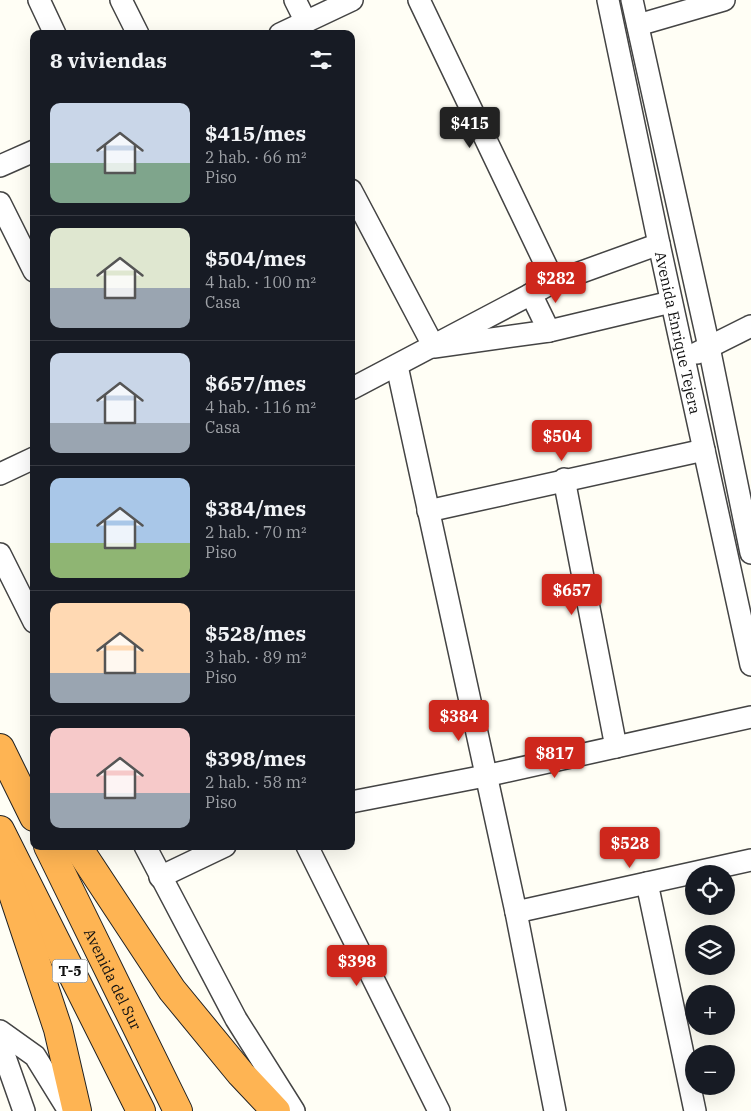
<!DOCTYPE html>
<html lang="es">
<head>
<meta charset="utf-8">
<style>
  body { margin:0; font-family:"IBM Plex Serif",serif; background:#20242c; color:#f1f3f6; height:100vh; display:flex; flex-direction:column; font-size:19px; white-space:nowrap }
  * { box-sizing:border-box; margin:0 }
  p { font-size:16px; color:#9ea1a6 }
  .icon { flex:none; width:28px; height:28px; fill:none; stroke:currentColor; stroke-width:2; stroke-linecap:round; stroke-linejoin:round }
  .map { position:relative; flex:1; overflow:hidden }
  .details { position:absolute; left:30px; top:30px; width:325px; height:820px; display:flex; flex-direction:column; background:#171b24; border-radius:10px; box-shadow:0 5px 20px #0002 }
  .details>* { flex:none }
  .controls { position:absolute; left:685px; top:865px; display:grid; gap:10px }
  .controls a { display:grid; place-items:center; width:50px; height:50px; border-radius:50%; background:#171b24; box-shadow:0 5px 20px #0002; font-size:25px }
  .price { position:absolute; translate:-50% -42px; padding:0 11px; border-radius:5px; background:#ce271c; color:#fff; font-size:16px; line-height:32px; filter:drop-shadow(0 1px 2px #0008) }
  .price::after { content:''; position:absolute; left:50%; top:30px; width:15px; height:11px; margin-left:-8px; background:inherit; clip-path:polygon(0 0,100% 0,50% 100%) }
  .price.active { background:#222; color:#fff }
  ul { padding:0; list-style:none }
  li { display:flex; align-items:center; gap:15px; height:125px; padding:0 20px }
  li+li { border-top:1px solid #363941 }
  li span { display:grid; place-items:center; flex:none; width:140px; height:100px; border-radius:10px; color:#555 }
  li>.icon { margin-inline-start:auto }
  span .icon { width:60px; height:60px; fill:#fffc; stroke-width:1 }
  li b { font-size:21px }
  h2 { display:flex; justify-content:space-between; align-items:center; height:60px; padding:0 20px; font-size:21px }
  .map>svg:first-child { display:block }
  .lines { fill:none; stroke-linecap:round; stroke-linejoin:round }
  .street-casing { stroke:#444; stroke-width:24 }
  .highway-casing { stroke:#222; stroke-width:30 }
  .street { stroke:#fff; stroke-width:21 }
  .highway { stroke:#feb453; stroke-width:28 }
  .labels { text-anchor:middle; dominant-baseline:central; stroke-width:5; stroke-linejoin:round; paint-order:stroke }
  .shield { fill:#fff; stroke:#585858; stroke-width:1 }
  .shield-label { font-size:14px; font-weight:bold; fill:#111 }
  .street-label { font-size:15px; fill:#111; stroke:#fff }
</style>
</head>
<body>
<div class="map">
<svg width="751" height="1111" viewBox="0 0 751 1111">
  <rect width="100%" height="100%" fill="#fffef5"/>
  <g class="lines">
    <g class="street-casing">
      <g id="street">
        <path d="M39,0L55,34"/>
        <path d="M121,0L138,34"/>
        <path d="M295,0L306,22"/>
        <path d="M419,0L554,282"/>
        <path id="s1" d="M608,0L659,244L751,665"/>
        <path d="M632,0L709,347L751,553"/>
        <path d="M638,25L724,0"/>
        <path d="M280,34L352,0"/>
        <path d="M0,166L34,151"/>
        <path d="M351,190L434,347L549,331L671,302"/>
        <path d="M0,203L34,271"/>
        <path d="M531,294L549,331"/>
        <path d="M697,353L751,326"/>
        <path d="M397,366L516,912L555,1111"/>
        <path d="M351,389L554,282L659,244"/>
        <path d="M0,474L34,458"/>
        <path d="M564,479L616,747"/>
        <path d="M428,511L704,450"/>
        <path d="M0,554L34,622"/>
        <path d="M351,802L485,776L751,717"/>
        <path d="M145,846L236,1019L294,1111"/>
        <path d="M307,846L439,1111"/>
        <path d="M160,877L225,846"/>
        <path d="M647,883L695,1111"/>
        <path d="M516,912L751,860"/>
        <path d="M0,1031L35,1056L69,1111"/>
        <path d="M0,1043L24,1111"/>
      </g>
    </g>
    <g class="highway-casing">
      <g id="highway">
        <path d="M0,748L34,817"/>
        <path d="M0,830L141,1111"/>
        <path id="s2" d="M48,846L178,1111"/>
        <path d="M77,846L172,990L241,1074L276,1111"/>
        <path d="M6,873L58,1029L77,1111"/>
      </g>
    </g>
    <use href="#street" class="street"/>
    <use href="#highway" class="highway"/>
  </g>
  <g class="labels">
    <rect class="shield" x="52.5" y="959.5" width="35" height="23" rx="4"/>
    <g class="shield-label">
      <text x="70" y="971">T-5</text>
    </g>
    <g class="street-label">
      <text stroke="none"><textPath href="#s1" startOffset="340">Avenida Enrique Tejera</textPath></text>
      <text stroke="none"><textPath href="#s2" startOffset="148">Avenida del Sur</textPath></text>
    </g>
  </g>
</svg>
<div class="controls">
<a><svg class="icon" aria-label="locate" viewBox="0 0 24 24"><circle cx="12" cy="12" r="6"/><path d="M12 2v4M12 18v4M2 12h4M18 12h4"/></svg></a>
<a><svg class="icon" aria-label="layers" viewBox="0 0 24 24"><path d="M12 4l9 5-9 5-9-5zM3 14l9 5 9-5"/></svg></a>
<a>+</a>
<a>−</a>
</div>
<b class="price active" style="left:470px;top:149px">$415</b>
<b class="price" style="left:556px;top:304px">$282</b>
<b class="price" style="left:562px;top:462px">$504</b>
<b class="price" style="left:572px;top:616px">$657</b>
<b class="price" style="left:459px;top:742px">$384</b>
<b class="price" style="left:555px;top:779px">$817</b>
<b class="price" style="left:630px;top:869px">$528</b>
<b class="price" style="left:357px;top:987px">$398</b>
<section class="details">
<h2>8 viviendas<svg class="icon" aria-label="filters" viewBox="0 0 24 24"><path d="M4 7h16M4 17h16"/><circle cx="9" cy="7" r="2"/><circle cx="15" cy="17" r="2"/></svg></h2>
<ul>
<li><span style="background:linear-gradient(#c9d6e8 60%,#7fa58c 0)"><svg class="icon" aria-label="home" viewBox="0 0 24 24"><path d="M3 11l9-7 9 7M6 9v11h12V9"/></svg></span><div><b>$415/mes</b><p>2 hab. · 66 m²</p><p>Piso</p></div></li>
<li><span style="background:linear-gradient(#dfe7d0 60%,#9aa5b1 0)"><svg class="icon" aria-label="home" viewBox="0 0 24 24"><path d="M3 11l9-7 9 7M6 9v11h12V9"/></svg></span><div><b>$504/mes</b><p>4 hab. · 100 m²</p><p>Casa</p></div></li>
<li><span style="background:linear-gradient(#c9d6e8 70%,#9aa5b1 0)"><svg class="icon" aria-label="home" viewBox="0 0 24 24"><path d="M3 11l9-7 9 7M6 9v11h12V9"/></svg></span><div><b>$657/mes</b><p>4 hab. · 116 m²</p><p>Casa</p></div></li>
<li><span style="background:linear-gradient(#a9c7e8 65%,#8fb573 0)"><svg class="icon" aria-label="home" viewBox="0 0 24 24"><path d="M3 11l9-7 9 7M6 9v11h12V9"/></svg></span><div><b>$384/mes</b><p>2 hab. · 70 m²</p><p>Piso</p></div></li>
<li><span style="background:linear-gradient(#ffd9b3 70%,#9aa5b1 0)"><svg class="icon" aria-label="home" viewBox="0 0 24 24"><path d="M3 11l9-7 9 7M6 9v11h12V9"/></svg></span><div><b>$528/mes</b><p>3 hab. · 89 m²</p><p>Piso</p></div></li>
<li><span style="background:linear-gradient(#f6c9c9 65%,#9aa5b1 0)"><svg class="icon" aria-label="home" viewBox="0 0 24 24"><path d="M3 11l9-7 9 7M6 9v11h12V9"/></svg></span><div><b>$398/mes</b><p>2 hab. · 58 m²</p><p>Piso</p></div></li>
</ul>
</section>
</div>
</body>
</html>
